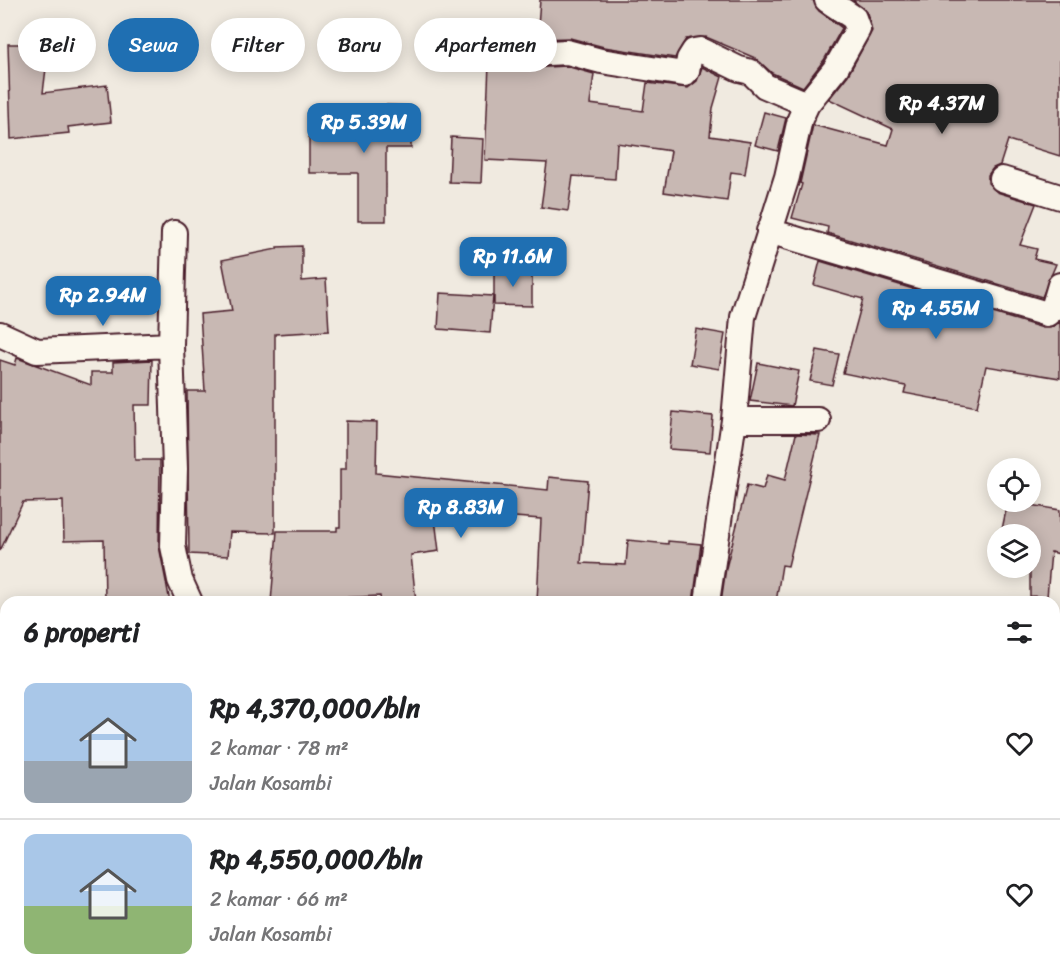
<!DOCTYPE html>
<html lang="id">
<head>
<meta charset="utf-8">
<style>
  body { margin:0; font-family:Sriracha,sans-serif; background:#f2f2f2; color:#202124; height:100vh; display:flex; flex-direction:column; font-size:22px; white-space:nowrap }
  * { box-sizing:border-box; margin:0 }
  p { font-size:20px; color:#757577 }
  .icon { flex:none; width:33px; height:33px; fill:none; stroke:currentColor; stroke-width:2; stroke-linecap:round; stroke-linejoin:round }
  .map { position:relative; flex:1; overflow:hidden }
  .side { position:absolute; left:0px; top:596px; width:1060px; height:386px; display:flex; flex-direction:column; background:#fff; border-radius:18px 18px 0 0; box-shadow:0 3px 15px #0003 }
  .side>* { flex:none }
  .banner { position:absolute; left:18px; top:18px; width:600px; height:54px; display:flex; gap:12px }
  .fabs { position:absolute; left:987px; top:458px; display:grid; gap:12px }
  .fabs a { display:grid; place-items:center; width:54px; height:54px; border-radius:50%; background:#fff; box-shadow:0 3px 15px #0003; font-size:30px }
  .price { position:absolute; translate:-50% -51px; padding:0 14px; border-radius:12px; background:#1f6fb2; color:#fff; font-size:20px; line-height:39px; filter:drop-shadow(0 2px 3px #0008) }
  .price::after { content:''; position:absolute; left:50%; top:36px; width:18px; height:14px; margin-left:-9px; background:inherit; clip-path:polygon(0 0,100% 0,50% 100%) }
  .price.selected { background:#222; color:#fff }
  ul { padding:0; list-style:none }
  li { display:flex; align-items:center; gap:18px; height:150px; padding:0 24px }
  li+li { border-top:2px solid #e0e0e0 }
  li span { display:grid; place-items:center; flex:none; width:168px; height:120px; border-radius:12px; color:#555 }
  li>.icon { margin-inline-start:auto }
  span .icon { width:72px; height:72px; fill:#fffc; stroke-width:1 }
  li b { font-size:26px }
  h2 { display:flex; justify-content:space-between; align-items:center; height:72px; padding:0 24px; font-size:26px }
  .tag { padding:0 21px; border-radius:27px; background:#fff; box-shadow:0 3px 15px #0003; font-size:21px; line-height:54px }
  .tag.selected { background:#1f6fb2; color:#fff }
  .map>svg:first-child { display:block }
  .lines { fill:none; stroke-linecap:round; stroke-linejoin:round }
  .stream { stroke:#8c6f72; stroke-width:8 }
  .building { fill:#c8b8b3; stroke:#4a1f2b; stroke-width:1.5 }
  .minor-casing { stroke:#4a1f2b; stroke-width:28 }
  .minor { stroke:#fbf7ec; stroke-width:24 }
</style>
</head>
<body>
<div class="map">
<svg width="1060" height="980" viewBox="0 0 1060 980">
  <rect width="100%" height="100%" fill="#f0eae0"/>
  <filter id="ink" filterUnits="userSpaceOnUse"><feTurbulence type="fractalNoise" baseFrequency=".0167" numOctaves="2"/><feDisplacementMap in="SourceGraphic" scale="12" xChannelSelector="R" yChannelSelector="G"/><feConvolveMatrix kernelMatrix="1 2 1 2 8 2 1 2 1" color-interpolation-filters="sRGB"/></filter>
  <g filter="url(#ink)">
    <g class="lines">
      <path class="stream" d="M831,15L847,32L844,38"/>
    </g>
    <path class="building" d="M540,0H813L819,11L842,28L824,60L803,87L772,73L755,58L706,37L686,39L675,58L604,47L570,38L537,39Z
      M853,0H1060V156L1008,140L1000,165L993,168L988,175V183L997,192L1036,204L1020,245L1037,249L1034,259L1056,264L1042,297L827,233L828,227L792,218L802,184L800,183L813,125L888,145L893,129L829,99L848,75L872,31L867,13Z
      M8,44H49L43,93L107,85L111,122L68,127L69,133L11,139Z
      M489,64L528,68L566,66L594,74L590,104L643,111L647,83L688,88L697,81L702,67L722,77L713,108L710,136L750,142L745,174L731,172L727,201L664,192L671,151L617,143L615,179L573,176L568,211L541,207L547,163L485,160Z
      M386,105L411,106V148H386V221H358V173H309V132H351L350,111L386,109Z
      M764,112L786,118L778,151L755,145Z
      M451,137L483,139L481,183L449,182Z
      M302,246V281L326,279L329,331L275,334V533L230,532L228,556L189,554L187,391H205L200,314L232,311L222,260L277,249V247Z
      M820,261L1043,328H1050L1060,322V378L986,366L977,407L904,393L906,386L843,373L863,299L814,285Z
      M494,271H532V306L494,305Z
      M440,293L493,296L490,333L438,329Z
      M696,329L725,334L719,369L690,364Z
      M817,350L839,354L832,385L810,381Z
      M17,358L91,385V372H113V362L152,360L151,405H134L135,460H160L159,546L170,602H105L104,540L64,541L63,501L23,502L0,551V360L15,365Z
      M758,363L799,371L792,406L750,401Z
      M673,412L713,416L710,452L669,449Z
      M346,421L377,422L376,473L548,490L549,477L588,481L581,563L626,565L628,540L668,544V541L701,544L693,602H537L541,519L434,511L439,551L411,555L416,602H381L380,596L333,598L334,602H271L277,531H337V527H340V469H346Z
      M796,434L820,435L788,566L782,565L776,602H721L726,568L747,485L763,489L767,475L785,480Z
      M1008,501L1060,510V554L1051,552L1047,597L1030,596V534H1001Z"/>
    <g class="lines">
      <g class="minor-casing">
        <path id="minor" d="M493,51L529,54L567,52L601,61L684,74L687,71L689,59L694,51L700,50L739,69L751,72L765,86L807,104
          M1002,179L1060,197
          M769,231L1047,314L1053,309L1060,285
          M174,233L171,345L175,469L173,546L180,580L190,602
          M0,334L37,351L171,345
          M734,420H818
          M707,602L734,420L743,317L787,177L800,119L807,104L836,68L858,29L854,18L827,0
          M1054,750L1060,751
          M319,975V980
          M526,980V975
          M667,980V975"/>
      </g>
      <use href="#minor" class="minor"/>
    </g>
  </g>
</svg>
<div class="fabs">
<a><svg class="icon" aria-label="locate" viewBox="0 0 24 24"><circle cx="12" cy="12" r="6"/><path d="M12 2v4M12 18v4M2 12h4M18 12h4"/></svg></a>
<a><svg class="icon" aria-label="layers" viewBox="0 0 24 24"><path d="M12 4l9 5-9 5-9-5zM3 14l9 5 9-5"/></svg></a>
</div>
<b class="price selected" style="left:942px;top:135px">Rp 4.37M</b>
<b class="price" style="left:364px;top:154px">Rp 5.39M</b>
<b class="price" style="left:513px;top:288px">Rp 11.6M</b>
<b class="price" style="left:103px;top:327px">Rp 2.94M</b>
<b class="price" style="left:936px;top:340px">Rp 4.55M</b>
<b class="price" style="left:461px;top:539px">Rp 8.83M</b>
<div class="banner">
<a class="tag">Beli</a>
<a class="tag selected">Sewa</a>
<a class="tag">Filter</a>
<a class="tag">Baru</a>
<a class="tag">Apartemen</a>
</div>
<section class="side">
<h2>6 properti<svg class="icon" aria-label="filters" viewBox="0 0 24 24"><path d="M4 7h16M4 17h16"/><circle cx="9" cy="7" r="2"/><circle cx="15" cy="17" r="2"/></svg></h2>
<ul>
<li><span style="background:linear-gradient(#a9c7e8 65%,#9aa5b1 0)"><svg class="icon" aria-label="home" viewBox="0 0 24 24"><path d="M3 11l9-7 9 7M6 9v11h12V9"/></svg></span><div><b>Rp 4,370,000/bln</b><p>2 kamar · 78 m²</p><p>Jalan Kosambi</p></div><svg class="icon" aria-label="heart" viewBox="0 0 24 24"><path d="M12 20l-8-8c-3-5 5-10 8-4 3-6 11-1 8 4z"/></svg></li>
<li><span style="background:linear-gradient(#a9c7e8 60%,#8fb573 0)"><svg class="icon" aria-label="home" viewBox="0 0 24 24"><path d="M3 11l9-7 9 7M6 9v11h12V9"/></svg></span><div><b>Rp 4,550,000/bln</b><p>2 kamar · 66 m²</p><p>Jalan Kosambi</p></div><svg class="icon" aria-label="heart" viewBox="0 0 24 24"><path d="M12 20l-8-8c-3-5 5-10 8-4 3-6 11-1 8 4z"/></svg></li>
</ul>
</section>
</div>
</body>
</html>
